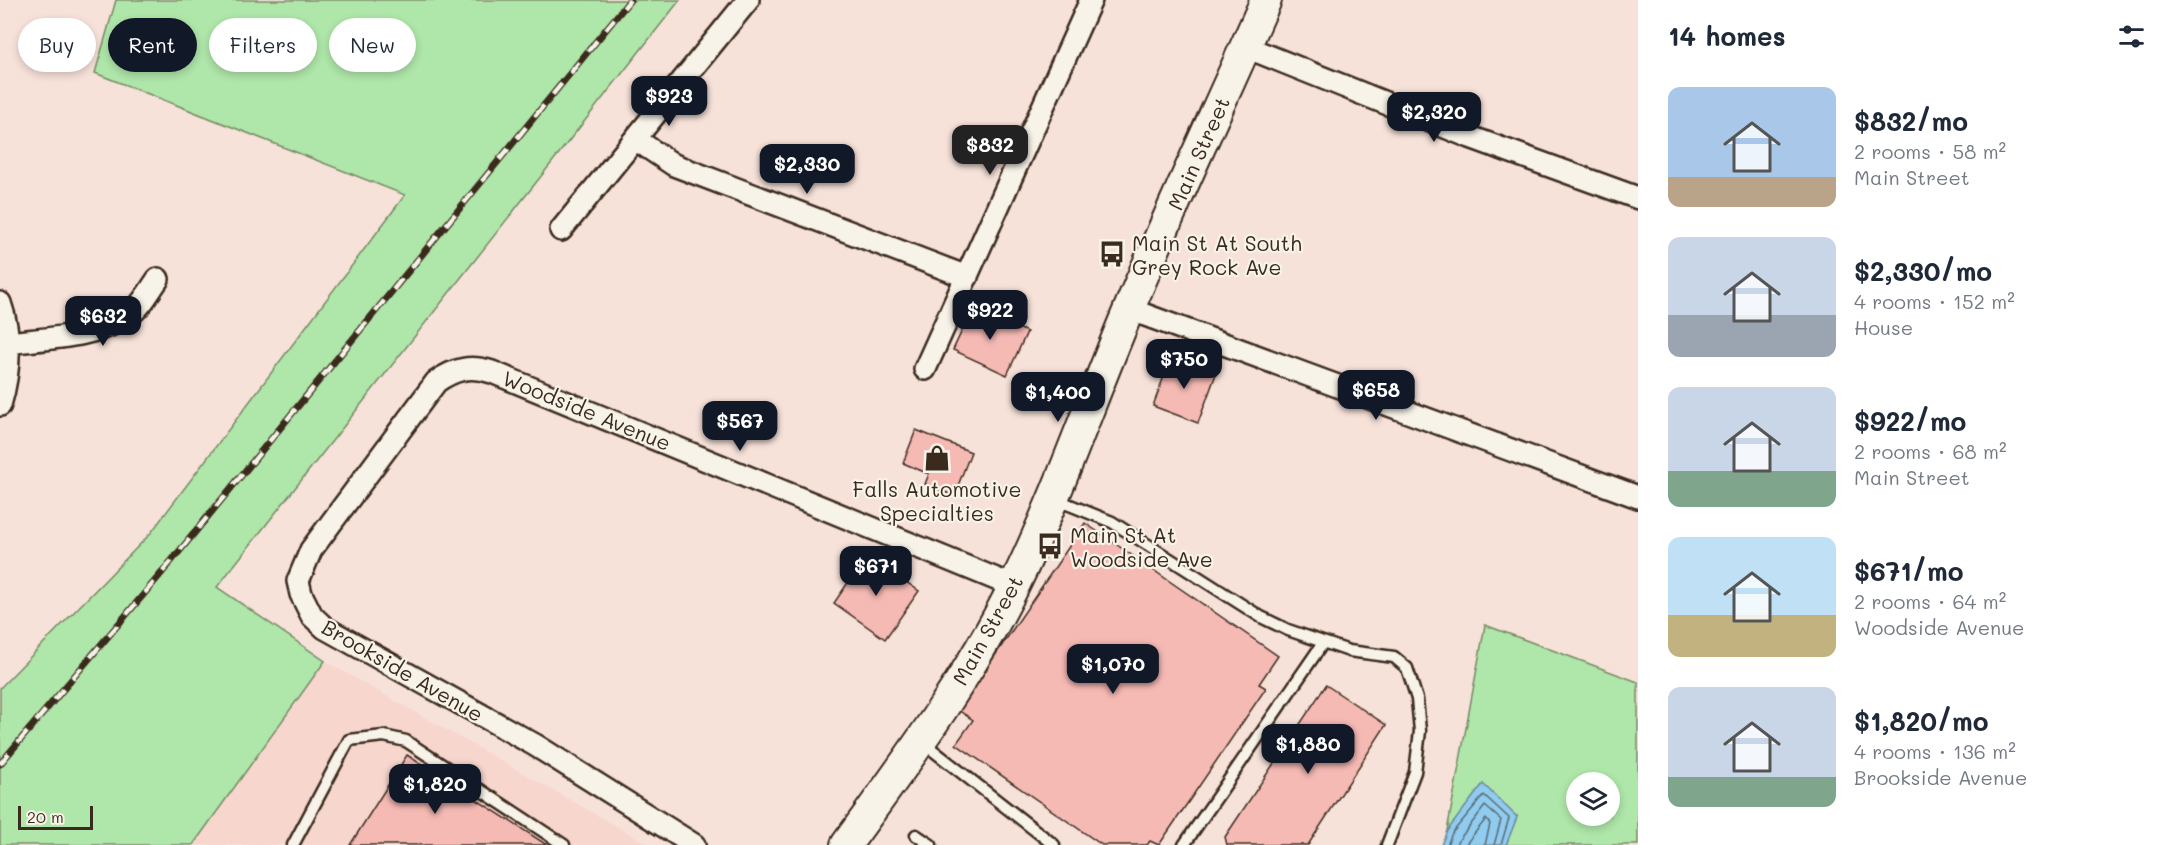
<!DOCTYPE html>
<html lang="en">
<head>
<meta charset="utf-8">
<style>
  body { margin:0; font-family:Mali,sans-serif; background:#f2f2f3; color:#1f2937; height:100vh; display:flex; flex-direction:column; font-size:22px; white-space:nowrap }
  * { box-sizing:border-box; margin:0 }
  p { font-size:20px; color:#747a83 }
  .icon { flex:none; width:33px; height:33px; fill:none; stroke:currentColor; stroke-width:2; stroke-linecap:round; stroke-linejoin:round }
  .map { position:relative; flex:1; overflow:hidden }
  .side { display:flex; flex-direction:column; background:#fff; width:540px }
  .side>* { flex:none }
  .guide { position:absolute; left:18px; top:18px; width:570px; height:54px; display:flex; gap:12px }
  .fabs { position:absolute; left:1566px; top:772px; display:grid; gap:12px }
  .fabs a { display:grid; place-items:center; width:54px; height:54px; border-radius:50%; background:#fff; box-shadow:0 3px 9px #0003; font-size:30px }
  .scale { position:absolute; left:18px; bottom:15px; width:75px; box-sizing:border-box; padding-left:6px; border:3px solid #3b2a1e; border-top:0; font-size:16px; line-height:21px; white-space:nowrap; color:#3b2a1e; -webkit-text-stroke:4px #f7f3e8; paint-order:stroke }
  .price { position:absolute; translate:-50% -51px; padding:0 14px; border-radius:12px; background:#111827; color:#fff; font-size:20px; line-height:39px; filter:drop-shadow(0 2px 3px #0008) }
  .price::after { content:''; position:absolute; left:50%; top:36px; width:18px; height:14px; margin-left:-9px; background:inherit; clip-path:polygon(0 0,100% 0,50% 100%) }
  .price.on { background:#222; color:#fff }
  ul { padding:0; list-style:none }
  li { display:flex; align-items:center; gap:18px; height:150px; padding:0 30px }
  li span { display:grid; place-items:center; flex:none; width:168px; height:120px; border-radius:12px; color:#555 }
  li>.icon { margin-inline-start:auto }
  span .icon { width:72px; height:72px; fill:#fffc; stroke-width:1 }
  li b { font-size:26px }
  h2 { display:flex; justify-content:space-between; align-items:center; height:72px; padding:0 30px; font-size:26px }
  .tag { padding:0 21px; border-radius:27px; background:#fff; box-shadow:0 3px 9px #0003; font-size:21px; line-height:54px }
  .tag.on { background:#111827; color:#fff }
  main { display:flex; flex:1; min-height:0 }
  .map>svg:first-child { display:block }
  .built { fill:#f7d6ce }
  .green { fill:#afe6a9; stroke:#758864; stroke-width:1.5; fill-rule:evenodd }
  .water { fill:#8fccef; stroke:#6d8b9b; stroke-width:1.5 }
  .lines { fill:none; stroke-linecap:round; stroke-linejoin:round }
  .shore { stroke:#5d6b72; stroke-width:1.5 }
  .building { fill:#f6bab5; stroke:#3b2a1e; stroke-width:1.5 }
  .lane-casing { stroke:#3b2a1e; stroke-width:15 }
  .street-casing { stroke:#3b2a1e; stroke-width:26 }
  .secondary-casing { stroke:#3b2a1e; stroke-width:34 }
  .lane { stroke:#f7f3e8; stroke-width:10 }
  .street { stroke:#f7f3e8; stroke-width:21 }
  .secondary { stroke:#f7f3e8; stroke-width:30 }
  .rail-casing { stroke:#3b2a1e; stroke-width:7 }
  .rail { stroke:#f7f3e8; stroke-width:4.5; stroke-dasharray:14; stroke-linecap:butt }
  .labels { text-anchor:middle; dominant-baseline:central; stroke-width:4.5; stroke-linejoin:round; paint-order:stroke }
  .street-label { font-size:21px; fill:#3b2a1e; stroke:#f7f3e8 }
  .poi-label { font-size:21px; fill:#3b2a1e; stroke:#f7f3e8; text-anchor:start }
</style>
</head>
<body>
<main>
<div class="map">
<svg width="1638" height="845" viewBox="0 0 1638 845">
  <rect width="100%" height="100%" fill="#f7e2d9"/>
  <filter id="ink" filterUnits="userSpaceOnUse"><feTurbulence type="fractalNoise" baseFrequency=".0167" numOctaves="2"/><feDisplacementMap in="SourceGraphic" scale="12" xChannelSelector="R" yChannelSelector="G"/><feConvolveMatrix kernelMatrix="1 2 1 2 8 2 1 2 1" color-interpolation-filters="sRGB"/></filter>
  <g filter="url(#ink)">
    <path class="built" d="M325,661L650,845H193Z"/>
    <path class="green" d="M116,0H680L217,587L325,661L193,845H0V688L150,534L405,195L95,73Z
      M1485,625L1638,682V845H1506L1517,816L1447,831ZM1576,783H1610V816H1576Z"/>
    <path class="water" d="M1483,784L1517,817L1506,845H1441L1447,831Z"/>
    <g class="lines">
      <path class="shore" d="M1447,845L1452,833L1484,795L1509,818L1501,845
        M1455,845L1485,806L1501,820L1494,845
        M1465,845L1486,819L1490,824L1485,845"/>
    </g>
    <path class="building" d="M973,307L1027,332L1007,375L953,350Z
      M1171,357L1216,374L1198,423L1153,406Z
      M916,430L971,452L954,496L925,484L929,474L903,463Z
      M1085,523L1278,656L1259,684L1266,688L1159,845L1150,841L1147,845H1102L956,744L973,720L958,710Z
      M867,555L919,591L885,639L834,603Z
      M1326,685L1386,725L1308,845H1227L1225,837Z
      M407,755L547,845H350Z"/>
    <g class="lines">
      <g class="lane-casing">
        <path id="lane" d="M1055,499L1112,522L1261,617L1288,630L1349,651L1394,657L1407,668L1417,699L1420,731L1415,772L1387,845
          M921,741L1054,845
          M916,835L931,845
          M293,845L349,740L384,736L406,741L564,845
          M1184,845L1323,643"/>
      </g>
      <g class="street-casing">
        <path id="street" d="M1246,47L1470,137L1638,198
          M635,139L674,165L967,277
          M561,230L748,0
          M0,303C12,337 10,371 0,405
          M1129,309L1638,497
          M8,343C46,338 96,338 129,315C141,307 150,290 158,279
          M925,369L1091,0
          M694,845L535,745L325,628L312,616L301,594L298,581L311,550L436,382C454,369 470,365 492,372L1013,586"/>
      </g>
      <g class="secondary-casing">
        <path id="secondary" d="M846,845C906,762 969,678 1014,586C1058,496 1090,401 1129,309C1172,205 1221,103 1266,0"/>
      </g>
      <use href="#lane" class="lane"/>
      <use href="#street" class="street"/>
      <use href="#secondary" class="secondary"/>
      <g class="rail-casing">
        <path id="rail" d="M0,764L160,575L630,0"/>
      </g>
      <use href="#rail" class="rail"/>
    </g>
  </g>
  <defs>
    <g id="bus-bare" transform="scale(2.07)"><path d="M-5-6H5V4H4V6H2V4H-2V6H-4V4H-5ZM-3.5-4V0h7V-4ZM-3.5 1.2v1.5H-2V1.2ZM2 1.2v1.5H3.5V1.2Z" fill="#3b2a1e" stroke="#f7f3e8" stroke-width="2.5" paint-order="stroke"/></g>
    <g id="shop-bare" transform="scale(2.07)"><path d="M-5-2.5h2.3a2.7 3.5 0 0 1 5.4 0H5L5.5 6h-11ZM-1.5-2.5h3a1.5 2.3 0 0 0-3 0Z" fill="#3b2a1e" stroke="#f7f3e8" stroke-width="2.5" paint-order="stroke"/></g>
  </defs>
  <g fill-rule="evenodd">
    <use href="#bus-bare" x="1112" y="254"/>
    <use href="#shop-bare" x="937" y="458"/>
    <use href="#bus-bare" x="1050" y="546"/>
  </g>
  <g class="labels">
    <g class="street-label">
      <text transform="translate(1198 153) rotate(-66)">Main Street</text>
      <text transform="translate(587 410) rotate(22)">Woodside Avenue</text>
      <text transform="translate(987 630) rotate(-61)">Main Street</text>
      <text transform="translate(403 670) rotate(30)">Brookside Avenue</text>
    </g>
    <g class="poi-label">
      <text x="1132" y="242">Main St At South<tspan x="1132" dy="24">Grey Rock Ave</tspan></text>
      <text x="937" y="488" text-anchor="middle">Falls Automotive<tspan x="937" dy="24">Specialties</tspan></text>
      <text x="1070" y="534">Main St At<tspan x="1070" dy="24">Woodside Ave</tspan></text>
    </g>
  </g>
</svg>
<div class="fabs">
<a><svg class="icon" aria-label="layers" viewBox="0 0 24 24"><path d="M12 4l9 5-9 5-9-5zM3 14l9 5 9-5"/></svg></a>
</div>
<div class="scale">20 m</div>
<b class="price" style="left:669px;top:127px">$923</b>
<b class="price" style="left:1434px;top:143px">$2,320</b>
<b class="price on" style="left:990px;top:176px">$832</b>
<b class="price" style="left:807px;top:195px">$2,330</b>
<b class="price" style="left:990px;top:341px">$922</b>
<b class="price" style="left:103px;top:347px">$632</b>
<b class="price" style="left:1184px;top:390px">$750</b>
<b class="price" style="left:1376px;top:421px">$658</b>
<b class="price" style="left:1058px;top:423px">$1,400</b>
<b class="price" style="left:740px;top:452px">$567</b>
<b class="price" style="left:876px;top:597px">$671</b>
<b class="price" style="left:1113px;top:695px">$1,070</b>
<b class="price" style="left:1308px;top:775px">$1,880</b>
<b class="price" style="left:435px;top:815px">$1,820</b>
<div class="guide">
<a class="tag">Buy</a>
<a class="tag on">Rent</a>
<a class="tag">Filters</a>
<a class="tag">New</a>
</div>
</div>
<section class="side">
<h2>14 homes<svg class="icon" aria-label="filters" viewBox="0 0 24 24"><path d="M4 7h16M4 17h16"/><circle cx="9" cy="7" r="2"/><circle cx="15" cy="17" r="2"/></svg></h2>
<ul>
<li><span style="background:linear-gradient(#a9c7e8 75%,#b9a48a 0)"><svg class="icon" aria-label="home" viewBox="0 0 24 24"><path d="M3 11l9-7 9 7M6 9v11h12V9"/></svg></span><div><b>$832/mo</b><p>2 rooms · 58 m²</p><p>Main Street</p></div></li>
<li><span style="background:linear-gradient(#c9d6e8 65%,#9aa5b1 0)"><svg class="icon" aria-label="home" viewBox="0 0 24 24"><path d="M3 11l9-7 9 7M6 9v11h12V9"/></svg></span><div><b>$2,330/mo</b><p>4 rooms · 152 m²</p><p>House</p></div></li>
<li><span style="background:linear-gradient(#c9d6e8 70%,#7fa58c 0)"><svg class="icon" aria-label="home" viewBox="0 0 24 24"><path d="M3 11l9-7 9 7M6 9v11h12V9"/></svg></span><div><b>$922/mo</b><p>2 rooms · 68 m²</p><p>Main Street</p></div></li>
<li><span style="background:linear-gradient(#bfe0f5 65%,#c2b280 0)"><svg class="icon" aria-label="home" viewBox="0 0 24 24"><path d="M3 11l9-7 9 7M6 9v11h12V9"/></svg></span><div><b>$671/mo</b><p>2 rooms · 64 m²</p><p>Woodside Avenue</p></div></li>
<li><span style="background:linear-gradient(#c9d6e8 75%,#7fa58c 0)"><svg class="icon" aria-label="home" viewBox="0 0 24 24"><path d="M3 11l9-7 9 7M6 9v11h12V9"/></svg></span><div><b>$1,820/mo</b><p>4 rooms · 136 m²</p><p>Brookside Avenue</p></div></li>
</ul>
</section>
</main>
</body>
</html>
